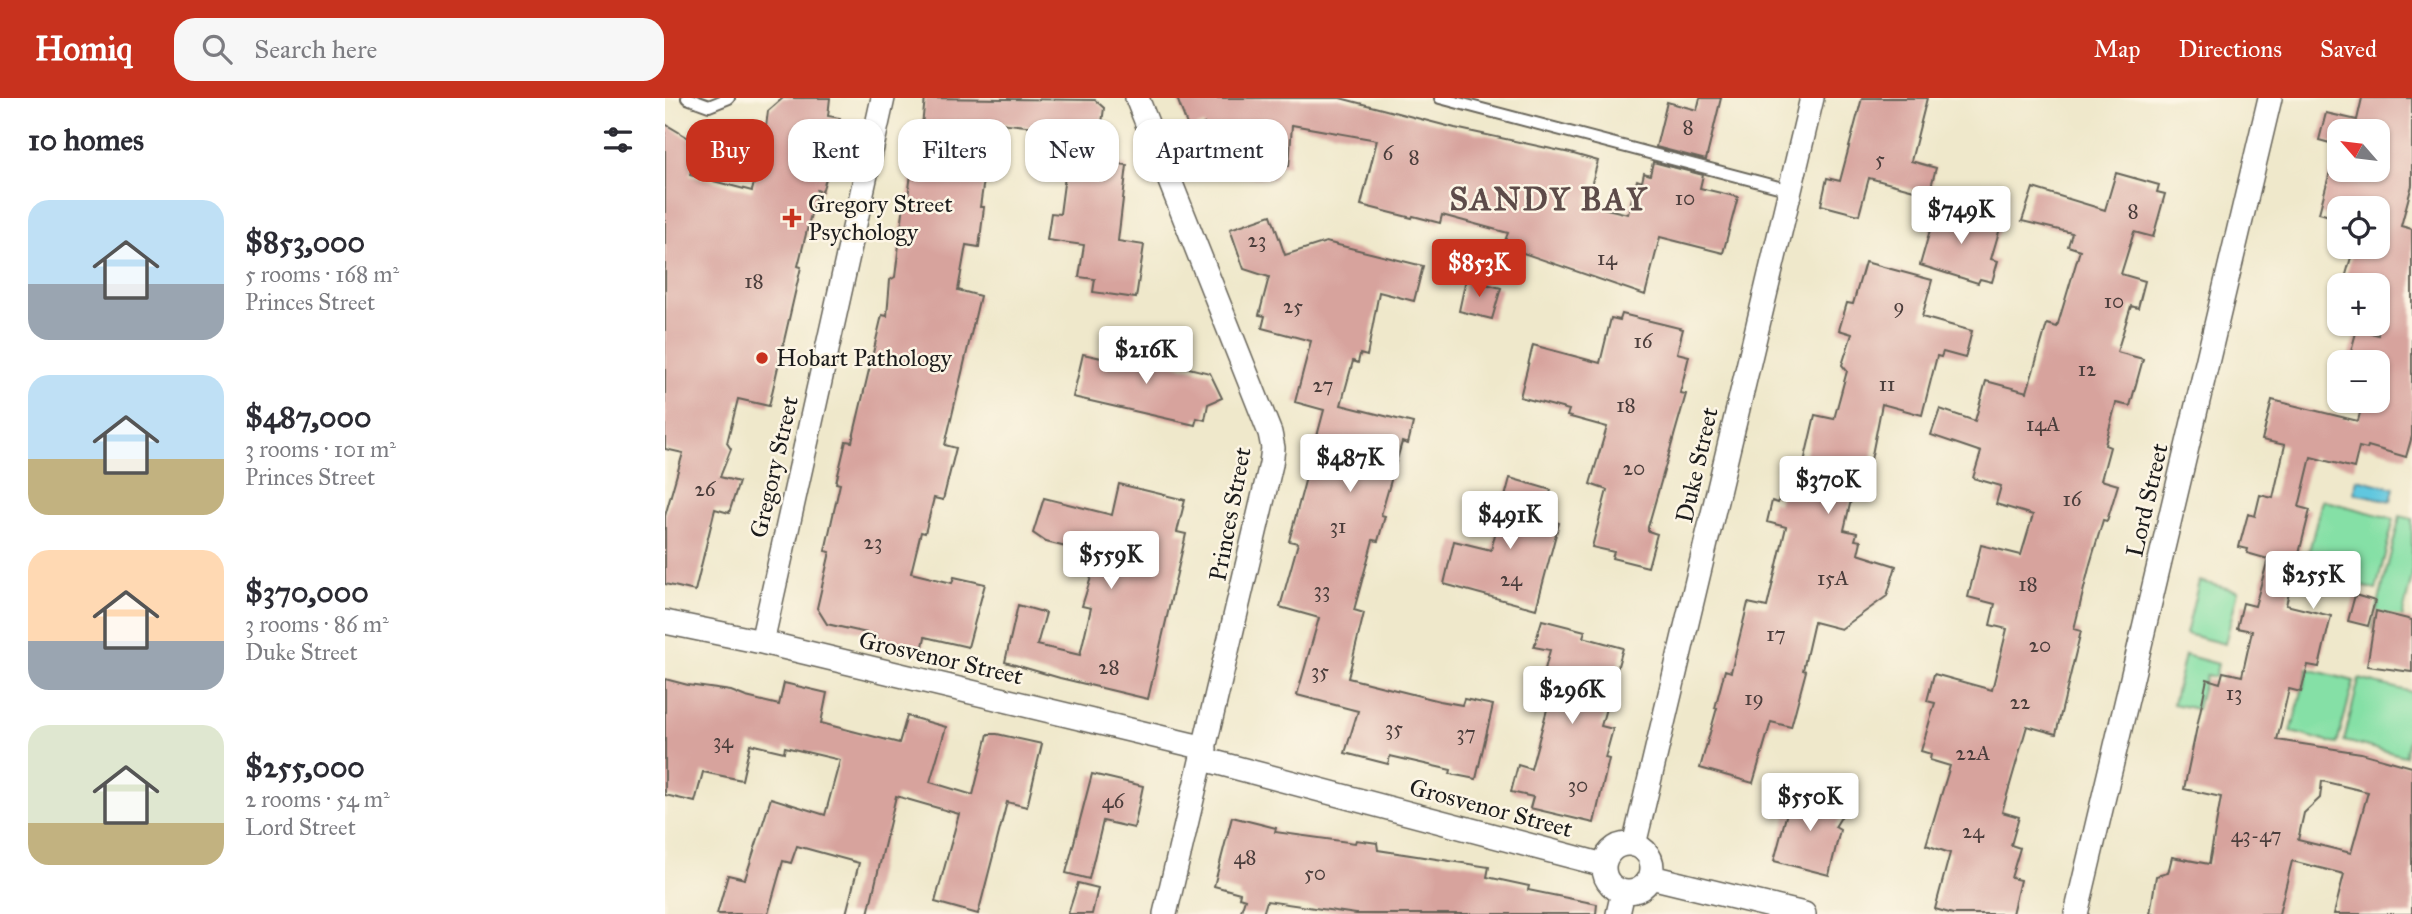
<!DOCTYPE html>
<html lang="en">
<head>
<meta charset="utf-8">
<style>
  body { margin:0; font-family:"IM FELL Great Primer",serif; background:#f7f7f7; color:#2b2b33; height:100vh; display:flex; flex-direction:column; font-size:26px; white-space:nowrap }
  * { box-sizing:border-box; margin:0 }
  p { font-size:23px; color:#7c7c81 }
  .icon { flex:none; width:38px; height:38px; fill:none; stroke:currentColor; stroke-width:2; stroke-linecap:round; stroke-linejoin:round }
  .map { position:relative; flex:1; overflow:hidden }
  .side { display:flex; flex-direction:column; background:#fff; width:665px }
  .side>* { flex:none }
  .guide { position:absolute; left:21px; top:21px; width:665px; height:63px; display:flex; gap:14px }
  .needle { width:46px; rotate:298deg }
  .fabs { position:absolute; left:1662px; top:21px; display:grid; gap:14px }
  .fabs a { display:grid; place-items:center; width:63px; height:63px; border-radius:14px; background:#fff; box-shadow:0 2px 5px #0004; font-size:35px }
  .price { position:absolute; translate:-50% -60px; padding:0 16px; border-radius:7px; background:#fff; color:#222; font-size:23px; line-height:46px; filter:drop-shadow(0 2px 4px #0008) }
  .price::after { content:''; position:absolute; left:50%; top:42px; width:21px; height:16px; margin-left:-10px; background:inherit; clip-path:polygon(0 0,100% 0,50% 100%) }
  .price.active { background:#c8321e; color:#fff }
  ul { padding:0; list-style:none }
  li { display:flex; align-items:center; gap:21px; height:175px; padding:0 28px }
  li span { display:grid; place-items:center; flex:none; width:196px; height:140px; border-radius:21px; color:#555 }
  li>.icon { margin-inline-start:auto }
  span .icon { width:84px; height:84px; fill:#fffc; stroke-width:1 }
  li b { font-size:30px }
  h2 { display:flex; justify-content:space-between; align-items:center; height:84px; padding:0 28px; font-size:30px }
  .pill { padding:0 24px; border-radius:21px; background:#fff; box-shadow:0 2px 5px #0004; font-size:24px; line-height:63px }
  .pill.active { background:#c8321e; color:#fff }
  header { display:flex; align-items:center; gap:42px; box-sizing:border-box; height:98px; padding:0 35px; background:#c8321e; color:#fff }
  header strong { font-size:33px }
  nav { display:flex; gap:38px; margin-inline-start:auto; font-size:24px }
  .search { width:490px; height:63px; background:#f7f7f7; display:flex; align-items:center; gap:18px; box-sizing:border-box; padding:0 24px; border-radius:21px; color:#7c7c81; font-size:26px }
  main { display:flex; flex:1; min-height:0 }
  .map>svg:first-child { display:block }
  .green { fill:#85e0a6; stroke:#507e61; stroke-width:2 }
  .water { fill:#61c7df; stroke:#3e727e; stroke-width:2 }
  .building { fill:#d7a39d; fill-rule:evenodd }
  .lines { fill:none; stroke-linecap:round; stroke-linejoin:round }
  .service-casing { stroke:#666359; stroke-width:14 }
  .minor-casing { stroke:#666359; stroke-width:26 }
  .service { stroke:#fff; stroke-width:10 }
  .minor { stroke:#fff; stroke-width:23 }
  .poi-dot { fill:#c8321e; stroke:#fcf5e5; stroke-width:2.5 }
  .labels { text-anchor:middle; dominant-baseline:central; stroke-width:5; stroke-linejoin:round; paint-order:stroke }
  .number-label { font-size:21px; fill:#4b3e3c }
  .poi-label { font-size:24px; fill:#1c1c1c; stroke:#fcf5e5; text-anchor:start }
  .street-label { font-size:24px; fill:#1c1c1c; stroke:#fcf5e5 }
  .district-label { font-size:32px; font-weight:bold; letter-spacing:2px; fill:#5d4b49; stroke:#fcf5e5 }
</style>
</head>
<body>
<header>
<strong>Homiq</strong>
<div class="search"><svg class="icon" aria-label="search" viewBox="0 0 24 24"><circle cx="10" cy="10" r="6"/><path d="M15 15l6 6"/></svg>Search here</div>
<nav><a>Map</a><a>Directions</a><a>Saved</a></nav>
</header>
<main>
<section class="side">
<h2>10 homes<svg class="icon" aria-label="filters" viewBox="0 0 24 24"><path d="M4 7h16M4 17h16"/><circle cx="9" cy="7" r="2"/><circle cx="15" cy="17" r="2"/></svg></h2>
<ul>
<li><span style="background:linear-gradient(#bfe0f5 60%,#9aa5b1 0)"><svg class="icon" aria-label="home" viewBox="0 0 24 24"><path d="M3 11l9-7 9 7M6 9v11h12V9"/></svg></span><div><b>$853,000</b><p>5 rooms · 168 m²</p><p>Princes Street</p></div></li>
<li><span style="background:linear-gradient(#bfe0f5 60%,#c2b280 0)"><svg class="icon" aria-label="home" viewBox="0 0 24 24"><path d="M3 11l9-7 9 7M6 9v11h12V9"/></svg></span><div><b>$487,000</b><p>3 rooms · 101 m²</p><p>Princes Street</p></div></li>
<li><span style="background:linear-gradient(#ffd9b3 65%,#9aa5b1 0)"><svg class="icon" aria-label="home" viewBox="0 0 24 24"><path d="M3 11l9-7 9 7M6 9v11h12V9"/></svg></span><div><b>$370,000</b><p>3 rooms · 86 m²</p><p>Duke Street</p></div></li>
<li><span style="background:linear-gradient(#dfe7d0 70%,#c2b280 0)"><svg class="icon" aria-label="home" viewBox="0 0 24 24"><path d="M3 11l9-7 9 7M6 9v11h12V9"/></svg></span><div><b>$255,000</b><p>2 rooms · 54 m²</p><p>Lord Street</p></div></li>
</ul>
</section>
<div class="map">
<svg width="1747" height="816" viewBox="0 0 1747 816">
  <rect width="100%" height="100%" fill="#fcf5e5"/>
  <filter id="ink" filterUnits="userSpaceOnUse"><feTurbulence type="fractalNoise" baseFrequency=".0143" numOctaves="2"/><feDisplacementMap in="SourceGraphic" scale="14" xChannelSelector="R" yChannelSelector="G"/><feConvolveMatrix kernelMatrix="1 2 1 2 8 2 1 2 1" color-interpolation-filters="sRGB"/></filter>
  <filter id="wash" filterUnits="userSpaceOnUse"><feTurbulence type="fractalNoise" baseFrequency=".00686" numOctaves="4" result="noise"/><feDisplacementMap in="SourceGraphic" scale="28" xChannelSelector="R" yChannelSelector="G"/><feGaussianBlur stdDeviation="1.57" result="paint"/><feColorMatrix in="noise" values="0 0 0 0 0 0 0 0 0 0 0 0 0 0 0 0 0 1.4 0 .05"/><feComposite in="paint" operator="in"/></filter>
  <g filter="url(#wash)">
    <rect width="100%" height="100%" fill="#efe8cb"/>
    <path class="green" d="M1657,402L1729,421L1711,492L1639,473Z
      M1735,418L1747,421V478L1733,537L1707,531Z
      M1534,483L1573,493L1560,546L1521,536Z
      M1520,557L1553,566L1550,579L1541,577L1532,611L1508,606Z
      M1643,571L1689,583L1672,646L1626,634Z
      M1694,581L1747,594V629L1740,658L1679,643Z"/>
    <path class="water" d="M1692,381L1729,390L1726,403L1689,395Z"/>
    <g id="blocks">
      <path class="building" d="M118,0H165L163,18L175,20L172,44L157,94L152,92L133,168L136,169L104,308L73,301L62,345L66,351L55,379L74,384L64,415L50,411L30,493L0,486V418L18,355L0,351V26L32,45L25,77L87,93L99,45L103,13Z
        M260,0L430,2L439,10L437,25H441L438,64L462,67L453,143L479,147L471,200L428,194L430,181L414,179L419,147L382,142L386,115L395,116L404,48L376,45L378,30L335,25L333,41L325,40L315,109H319L314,149L301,147L293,192L315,198L280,347L291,350L278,402L269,400L260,435L256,434L246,475L287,485L289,479L320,486L303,549L260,539L257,553L210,542L211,537L162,526L152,510L165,454L160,453L175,386L171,385L181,343L187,344L217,217L222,218L225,182L230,179L240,98L243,99L250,45L255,46Z
        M512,0H675L790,30L905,55L933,63L921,106L963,116L972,82L977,84L979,75L985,77L988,64L1038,77L1035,90L1073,99L1058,155L995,139L980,197L838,148L843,135L777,117L775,125L748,118L747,120L696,107L712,42L627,27L624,68L611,67L610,81L535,77L539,26L524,32Z
        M1035,0H1056L1041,62L991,49L1002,4L1032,12Z
        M1197,0H1262L1246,63L1271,70L1264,96L1204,80L1194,117L1156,107L1162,80L1175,83Z
        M1697,0H1747V87L1736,128L1747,131V338L1741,359L1703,348L1702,351L1694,349L1689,370L1646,359L1634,409L1645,412L1621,507L1666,518L1654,569L1643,567L1636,594L1624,591L1612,642L1696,655L1747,669V816H1669L1679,776L1627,763L1614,816H1485L1491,778L1503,775L1507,759L1544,766L1556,699L1519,691L1542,581L1555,585L1558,574L1577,578L1587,533L1572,530L1578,505L1590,508L1603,461L1582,455L1583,451L1574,449L1583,416L1590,418L1595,397L1608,400L1620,347L1597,342L1607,302L1693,323L1698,303H1713V264H1683L1692,231L1713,237V187H1678L1689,149H1713V110H1675V121L1654,115L1672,47L1654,42L1661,15L1692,22ZM1675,33H1713V72H1675ZM1657,683L1703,694L1686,755L1633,742L1639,715L1655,700Z
        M1451,75L1494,87L1492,94L1500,96L1488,139L1469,134L1456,176L1480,183L1473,210L1466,208L1452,254L1478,261L1465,308L1451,305L1440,347L1445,349L1436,382L1453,387L1442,423L1438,422L1425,466L1409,531L1416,533L1391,636L1362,628L1337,714L1354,719L1346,747L1355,750L1346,780L1355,782L1347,816H1288L1270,811L1285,755L1261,747L1285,668L1265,662L1266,656L1256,653L1270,605L1262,603L1269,576L1327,592L1342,531L1325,527L1330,506L1303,499L1316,447L1356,457L1368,417L1331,406L1336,388L1308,380L1316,354L1266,337L1275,311L1310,323L1321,283L1362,294L1382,226L1392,229L1415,152L1403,148L1407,135L1357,123L1368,90L1440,112Z
        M1272,108L1336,127L1326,161L1333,163L1327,184L1315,181L1313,185L1255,167Z
        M606,117L620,157L661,144L758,168L749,203L714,194L702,258L695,256L693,265L688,263L676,307L748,325L743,346L737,344L716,417L720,418L713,443L708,442L689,512L699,515L683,580L775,603L797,607L799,601L828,607L811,681L785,676L786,672L725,658L723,666L680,655L693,613L632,597L654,520L615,509L633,445L624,443L659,312L630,304L646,243L597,230L600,218L594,217L604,179L579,171L565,131Z
        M1200,164L1267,182L1257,219L1307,233L1300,260L1278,254L1276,259L1272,258L1257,317L1217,306L1205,367L1199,388L1190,385L1179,432L1192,435L1190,442L1196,443L1193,456L1231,468L1222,498L1176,531L1149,524L1138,572L1141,573L1126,629L1106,624L1088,685L1035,670L1052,610H1050L1060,572L1066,574L1083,505L1102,509L1121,429L1102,424L1107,403L1113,405L1119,382L1134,386L1150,317L1169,321L1182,273L1177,267L1187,236L1174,232L1182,205L1188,206Z
        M801,181L836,190L827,221L794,213Z
        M957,216L1018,231L1012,255L1024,258L1015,295L1021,296L983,429V433L992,436L983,469L947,460L949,454L927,449L942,392L925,386L942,329L902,318L904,312L855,299L868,247L935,265L946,220L955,222Z
        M443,251L545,275L557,300L543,306L540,322L532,320L530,327L408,299L418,256L441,261Z
        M845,380L886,392L879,418L888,420L887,423L894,425L871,511L779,486L789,443L826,452Z
        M454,386L520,402L512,434L521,436L483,601L395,580L340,564L353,507L381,515L372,547L415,557L426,510L417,508L433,457L381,444L368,435L379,400L447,417Z
        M1690,497L1710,503L1703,528L1683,523Z
        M1711,513L1747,522V574L1702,568Z
        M877,522L920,533L918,539L958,550L936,628L948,631L940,660L944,661L929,725L865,710L868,699L846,694L853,667L866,671L891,578L879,575L885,552L869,549Z
        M0,581L23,587L66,593L81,599L114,607L119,585L162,595L156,625L234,645L242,618L281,629L265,684L308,697L323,636H332L377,646L362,709L342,704L313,816L270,804L294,716L231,698L203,816H181L194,765L132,748L126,765L118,763L103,816H52L63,777L80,781L106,700L160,717L175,662L120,649L119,654L85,646L77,682L38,674L30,704L0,697Z
        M427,676L478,688L469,730L438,723L424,781L401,775Z
        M1128,692L1184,706L1170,729L1175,732L1164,777L1109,763Z
        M567,719L611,730L610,734L690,745L691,742L712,745L713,752L824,769L822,779L864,788L863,792L932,806L931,816H691L602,803L598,816H575L580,801L574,799L575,795L549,788Z
        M413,785L433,790L427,816H403Z"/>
    </g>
  </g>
  <g filter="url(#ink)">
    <use href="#blocks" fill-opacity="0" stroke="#666359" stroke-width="2"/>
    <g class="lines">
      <g class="service-casing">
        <path id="service" d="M22,0L44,8L64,0
          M775,0L1125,92"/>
      </g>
      <g class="minor-casing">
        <path id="minor" d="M472,0L605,335L608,350L606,366L500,816
          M0,524L97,544L540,650
          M97,544L218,0
          M538,661L939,767
          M939 770a24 24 0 1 1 48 0a24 24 0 1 1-48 0Z
          M969,747L1147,0
          M986,779L1139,816
          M953,816L958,794
          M1411,816L1605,0"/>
      </g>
      <use href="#service" class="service"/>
      <use href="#minor" class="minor"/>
    </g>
  </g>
  <g class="poi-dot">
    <path d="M123.5 109.5h7v7h7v7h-7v7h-7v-7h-7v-7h7z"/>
    <circle cx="97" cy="260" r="7"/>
  </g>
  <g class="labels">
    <g class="number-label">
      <text x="1023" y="29">8</text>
      <text x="723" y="55">6</text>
      <text x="749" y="59">8</text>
      <text x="1215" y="61">5</text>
      <text x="1020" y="100">10</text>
      <text x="1468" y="113">8</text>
      <text x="592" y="142">23</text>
      <text x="942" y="160">14</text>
      <text x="89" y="183">18</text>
      <text x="1449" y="203">10</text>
      <text x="628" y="208">25</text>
      <text x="1234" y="208">9</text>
      <text x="978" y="243">16</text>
      <text x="1422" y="271">12</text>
      <text x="1222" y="286">11</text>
      <text x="658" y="287">27</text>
      <text x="961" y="307">18</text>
      <text x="1378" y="326">14A</text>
      <text x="969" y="370">20</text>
      <text x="40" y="391">26</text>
      <text x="1407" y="401">16</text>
      <text x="673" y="428">31</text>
      <text x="208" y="444">23</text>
      <text x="1168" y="480">15A</text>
      <text x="846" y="481">24</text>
      <text x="1363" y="486">18</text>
      <text x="657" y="492">33</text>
      <text x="1111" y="536">17</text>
      <text x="1375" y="547">20</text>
      <text x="444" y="569">28</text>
      <text x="655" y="573">35</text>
      <text x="1569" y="595">13</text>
      <text x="1089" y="600">19</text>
      <text x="1355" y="604">22</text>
      <text x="729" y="630">35</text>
      <text x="801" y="635">37</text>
      <text x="58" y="643">34</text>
      <text x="1308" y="655">22A</text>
      <text x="913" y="687">30</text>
      <text x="448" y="703">46</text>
      <text x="1308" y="733">24</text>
      <text x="1591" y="737">43-47</text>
      <text x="580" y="759">48</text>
      <text x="650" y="775">50</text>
    </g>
    <g class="poi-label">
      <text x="143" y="106">Gregory Street<tspan x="143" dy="28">Psychology</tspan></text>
      <text x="111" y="260">Hobart Pathology</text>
    </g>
    <g class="street-label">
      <text transform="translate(1032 367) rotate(-77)">Duke Street</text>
      <text transform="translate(109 369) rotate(-77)">Gregory Street</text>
      <text transform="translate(1482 402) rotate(-77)">Lord Street</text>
      <text transform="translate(565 416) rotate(-79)">Princes Street</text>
      <text transform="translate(276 560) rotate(13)">Grosvenor Street</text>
      <text transform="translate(826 710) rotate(15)">Grosvenor Street</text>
    </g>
    <g class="district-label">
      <text x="884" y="101">SANDY BAY</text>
    </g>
  </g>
</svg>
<div class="fabs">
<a><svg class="needle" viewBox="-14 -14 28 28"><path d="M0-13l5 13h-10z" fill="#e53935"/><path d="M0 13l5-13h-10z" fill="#7c7c81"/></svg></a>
<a><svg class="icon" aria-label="locate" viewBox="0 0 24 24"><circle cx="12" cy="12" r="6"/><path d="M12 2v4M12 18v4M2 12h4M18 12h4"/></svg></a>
<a>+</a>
<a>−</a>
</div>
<b class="price" style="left:1296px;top:148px">$749K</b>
<b class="price active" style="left:814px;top:201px">$853K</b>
<b class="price" style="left:481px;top:288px">$216K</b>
<b class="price" style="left:685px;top:396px">$487K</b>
<b class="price" style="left:1163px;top:418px">$370K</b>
<b class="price" style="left:845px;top:453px">$491K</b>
<b class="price" style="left:446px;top:493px">$559K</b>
<b class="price" style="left:1648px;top:513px">$255K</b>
<b class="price" style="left:907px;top:628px">$296K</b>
<b class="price" style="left:1145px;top:735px">$550K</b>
<div class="guide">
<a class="pill active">Buy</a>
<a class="pill">Rent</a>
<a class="pill">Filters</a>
<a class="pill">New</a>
<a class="pill">Apartment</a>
</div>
</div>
</main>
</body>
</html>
